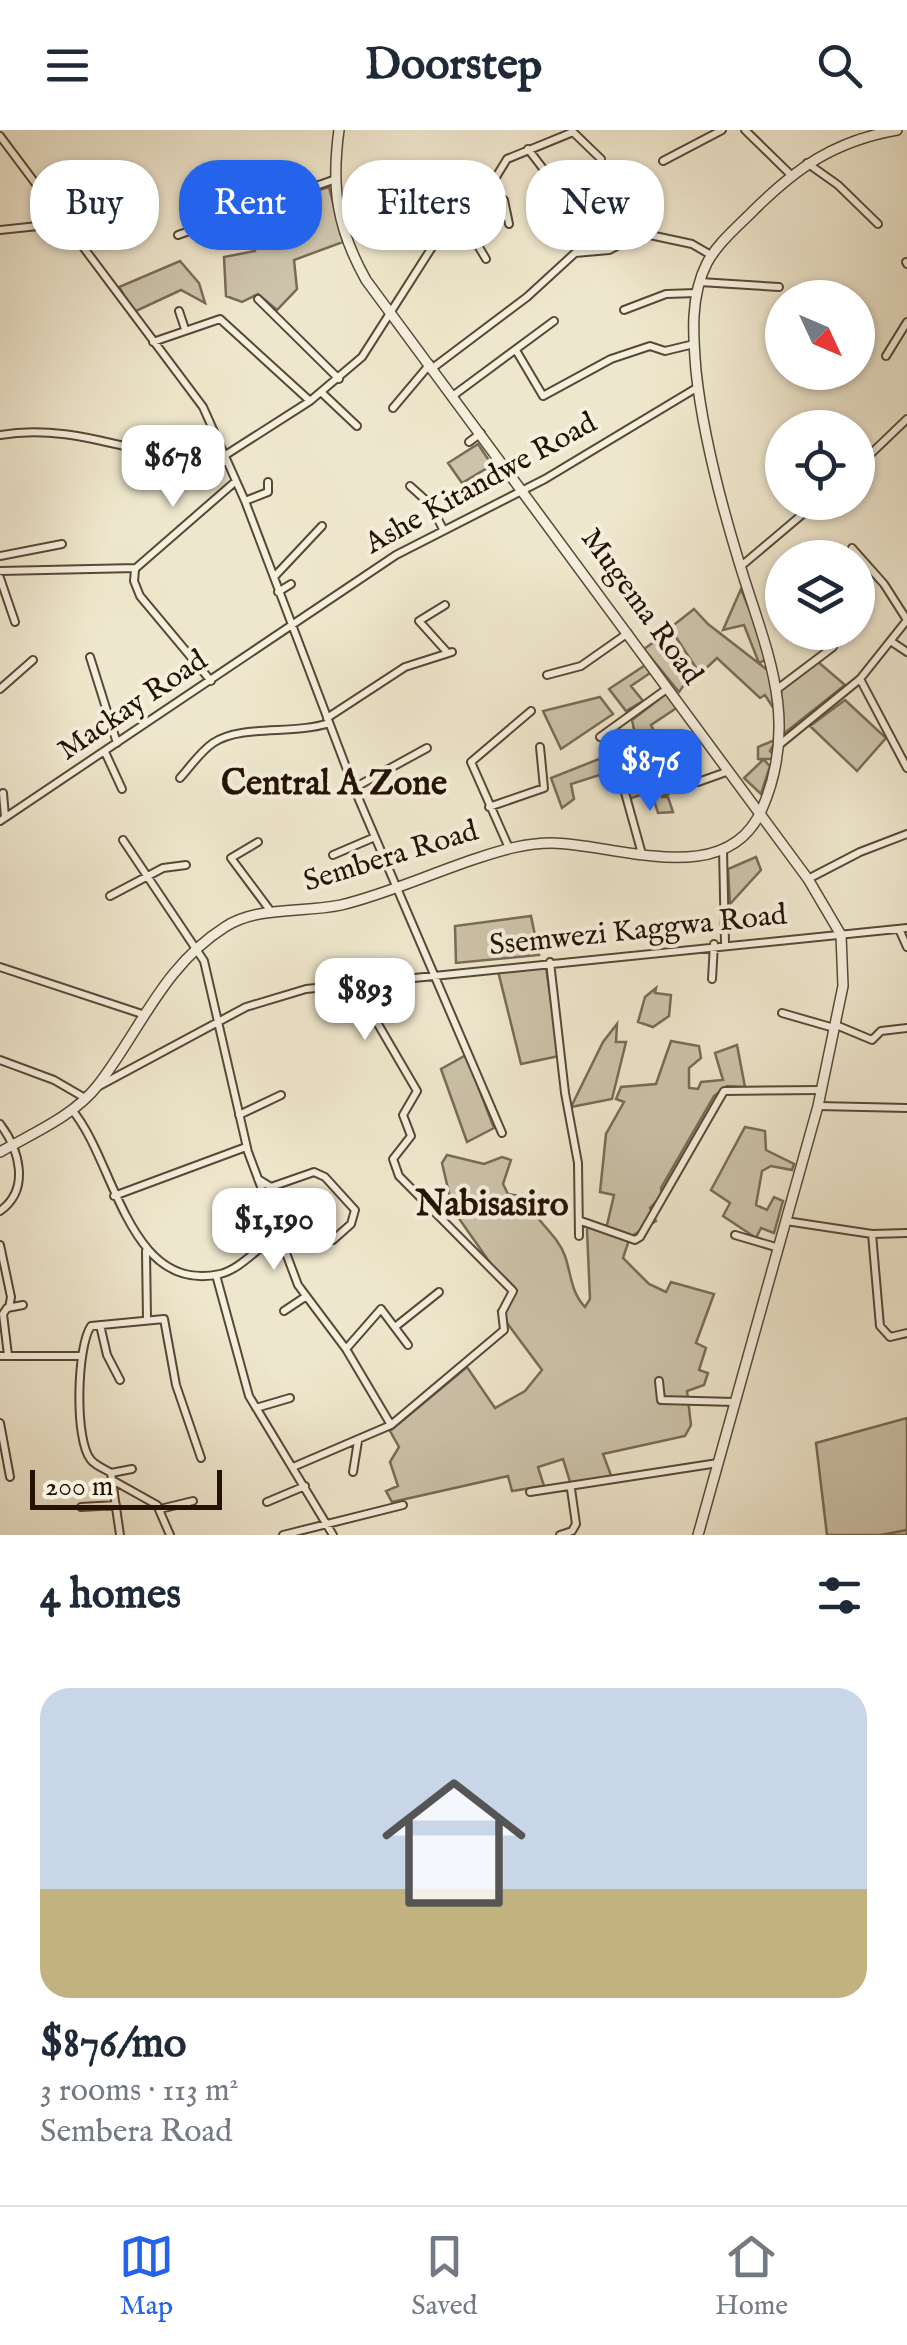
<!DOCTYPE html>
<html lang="en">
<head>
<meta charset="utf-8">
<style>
  body { margin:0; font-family:"IM FELL English",serif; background:#f6f6f7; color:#1f2937; height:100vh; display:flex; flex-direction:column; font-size:38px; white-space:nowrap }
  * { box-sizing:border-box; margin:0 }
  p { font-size:32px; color:#747a83 }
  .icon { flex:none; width:55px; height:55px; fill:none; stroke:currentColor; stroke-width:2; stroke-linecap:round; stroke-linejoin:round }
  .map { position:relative; height:1405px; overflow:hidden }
  .details { display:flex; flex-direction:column; background:#fff; flex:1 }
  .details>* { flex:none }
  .top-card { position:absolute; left:30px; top:30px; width:848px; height:90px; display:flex; gap:20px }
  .needle { width:65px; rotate:134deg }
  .buttons { position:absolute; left:765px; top:150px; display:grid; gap:20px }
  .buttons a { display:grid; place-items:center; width:110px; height:110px; border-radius:50%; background:#fff; box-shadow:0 2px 8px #0004; font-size:50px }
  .scale { position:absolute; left:30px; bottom:25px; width:192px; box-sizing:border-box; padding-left:10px; border:5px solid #241301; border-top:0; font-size:28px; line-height:35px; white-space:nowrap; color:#241301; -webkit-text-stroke:8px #f5efde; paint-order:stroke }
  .price { position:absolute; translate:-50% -85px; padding:0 22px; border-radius:20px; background:#fff; color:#222; font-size:32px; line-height:65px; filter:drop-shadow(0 2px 5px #0008) }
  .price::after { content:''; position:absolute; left:50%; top:60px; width:30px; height:22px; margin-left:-15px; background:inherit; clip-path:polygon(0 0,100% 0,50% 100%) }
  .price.active { background:#2563eb; color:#fff }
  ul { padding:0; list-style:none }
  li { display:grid; align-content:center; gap:20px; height:530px; padding:0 40px }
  li span { display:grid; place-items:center; height:310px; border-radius:30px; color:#555 }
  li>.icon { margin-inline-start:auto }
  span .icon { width:180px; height:180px; fill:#fffc; stroke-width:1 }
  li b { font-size:42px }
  h2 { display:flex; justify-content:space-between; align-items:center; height:120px; padding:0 40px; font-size:42px }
  .chip { padding:0 35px; border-radius:40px; background:#fff; box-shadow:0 2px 8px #0004; font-size:35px; line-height:90px }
  .chip.active { background:#2563eb; color:#fff }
  header { display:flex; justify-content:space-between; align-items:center; height:130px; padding:0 40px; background:#fff; font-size:45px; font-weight:700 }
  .tabs { display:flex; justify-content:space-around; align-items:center; height:140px; border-top:2px solid #e0e1e3; background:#fff; font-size:28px; color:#747a83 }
  .tabs a { display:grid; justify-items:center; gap:5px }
  .tabs .active { color:#2563eb }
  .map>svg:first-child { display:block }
  .green { fill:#ccc3aa; stroke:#786b56; stroke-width:2.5 }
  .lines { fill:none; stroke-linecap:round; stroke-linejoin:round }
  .stream { stroke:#746752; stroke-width:2.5 }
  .minor-casing { stroke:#574834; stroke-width:10 }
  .tertiary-casing { stroke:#574834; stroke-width:12 }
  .minor { stroke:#f5efde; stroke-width:6 }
  .tertiary { stroke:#f5efde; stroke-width:9 }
  .labels { text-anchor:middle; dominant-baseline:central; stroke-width:8; stroke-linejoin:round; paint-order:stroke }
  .street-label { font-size:30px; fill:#241301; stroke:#f5efde }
  .quarter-label { font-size:35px; font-weight:bold; fill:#241301; stroke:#f5efde }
</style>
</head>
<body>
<header><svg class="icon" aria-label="menu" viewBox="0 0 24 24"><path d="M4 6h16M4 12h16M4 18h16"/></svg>Doorstep<svg class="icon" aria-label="search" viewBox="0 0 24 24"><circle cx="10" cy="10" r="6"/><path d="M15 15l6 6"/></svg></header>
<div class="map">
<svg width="907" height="1405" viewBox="0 0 907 1405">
  <rect width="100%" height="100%" fill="#efe7cd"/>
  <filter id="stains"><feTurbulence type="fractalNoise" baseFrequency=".002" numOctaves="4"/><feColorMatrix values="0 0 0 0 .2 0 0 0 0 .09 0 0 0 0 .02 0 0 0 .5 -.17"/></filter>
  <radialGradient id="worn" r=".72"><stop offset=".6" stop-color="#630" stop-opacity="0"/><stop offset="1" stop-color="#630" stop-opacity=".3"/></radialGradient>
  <path class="green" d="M329,57L343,112L294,130L297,159L277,180L258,164L242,172L226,166L224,127L255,121L254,105L284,88L280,72Z
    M180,131L199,153L205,173L181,160L134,182L119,157Z
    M478,314L492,335L462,353L448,333Z
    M741,459L769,528L759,533L744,495L723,500Z
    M694,479L708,494L770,542L774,579L765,565L760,568L717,528L700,544L670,498Z
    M654,512L686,552L679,562L644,519Z
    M817,531L845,555L782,605L781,559Z
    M647,534L653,541L631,556L643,571L626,581L609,559Z
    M671,560L678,577L651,595L674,640L686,626L691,654L661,667H668L673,682L658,683L651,661L629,669L626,653L647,646L640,623V632L571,654L574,669L562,678L551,648L637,614L632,590Z
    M600,567L613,584L561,619L543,581Z
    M845,570L886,608L857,641L810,596Z
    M777,609L770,621L776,629H763L770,636L761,664L744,648L763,630L758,629V617Z
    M756,727L761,740L730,774L728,739Z
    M531,786L539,825L456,833L455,796Z
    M546,837L559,926L521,934L498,841Z
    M656,858L655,863L671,865L669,886L653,897L638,892L645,867Z
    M617,894L616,912H626L612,969L571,977L603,912Z
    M671,911L699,916L701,928L689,938V958L698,959L701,952L723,950L715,923L737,915L745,957L727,956L714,966L661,1058L662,1065L650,1078L656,1091L630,1107L623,1128L649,1154L666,1162L671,1152L714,1164L696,1213L706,1218L699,1240L708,1243L704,1255L687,1261L691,1295L685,1306L603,1324L612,1348L571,1355L563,1329L538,1337L544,1356L512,1361L508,1346L392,1372L386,1361L398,1356L390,1332L399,1317L390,1301L467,1237L495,1278L525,1261L542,1240L498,1181L512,1164L453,1080L442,1033L447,1025L484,1034L502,1027L511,1030L503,1054L508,1064L526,1067C532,1089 557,1103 565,1126C571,1143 571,1163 585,1177L590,1169L587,1100L588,1096L607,1095L614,1065L600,1062L606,1004L624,972L616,969L621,957L656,954Z
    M466,925L494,998L467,1012L441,939Z
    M745,997L765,1001L766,1020L794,1034L792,1040L771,1036L762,1041L756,1075L767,1080L774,1067L783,1071L774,1103L761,1098L756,1108L723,1086L730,1073L711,1060Z
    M907,1288V1405H827L816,1313Z"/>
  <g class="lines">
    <path class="stream" d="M881,1405L907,1400"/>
    <g class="minor-casing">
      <path id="minor" d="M745,0L790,44
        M572,1L601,29
        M0,6L203,277L245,371L354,658L502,1003
        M528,19L561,62
        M663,31L722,0
        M807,33L838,55L878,94
        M489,59L504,70L509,94
        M461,87L486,129
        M0,100L38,96L61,88
        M344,103L429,66
        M178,105L333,50
        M906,132L907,134
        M700,152L779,157
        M258,169L339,249
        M624,180L666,164L697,163
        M179,181L185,199
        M153,212L220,189L310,271
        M517,222L543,266L611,229L650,216L665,221L694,214
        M886,226L907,192
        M434,237L527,167L575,123L609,120L632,108L650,105L692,114L711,125
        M321,262L357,296
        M454,265L554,191
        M393,278L430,234
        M0,305C79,291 149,333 226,332
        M469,312L481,303
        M224,326L310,271L362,227L436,111L485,65L507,29L573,2
        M858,336L907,289
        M410,356L430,374L443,399
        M245,371L268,362V352
        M852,418L884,454L907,490
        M0,426L62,414
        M740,437L817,372
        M135,440L134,451L140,466L211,551
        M0,441L136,438L236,351
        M274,447L322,396
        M0,448L15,492
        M278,462L291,454
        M445,475L419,491L446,521
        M892,512L907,522
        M90,527L117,613
        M547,545L581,536L628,503
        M860,549L907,638
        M0,559L33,530
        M776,560L833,517
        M327,588L405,537L452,522
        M600,607L668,558
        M779,615L860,549L907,490
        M105,622L122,659
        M180,648C190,637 200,622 213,613C241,594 294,605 329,593
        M622,652L642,724
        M698,652L729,641
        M354,658L427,618
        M3,663L5,687
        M489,677L544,658L540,617
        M0,691L396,425L545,349L698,257
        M123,710L204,831L248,1022L298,1155L346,1219L391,1295L293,1337
        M258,712L231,728L272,783
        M509,718L471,632L531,581
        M723,719L725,813
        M333,725L375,707
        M808,749L860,722L907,704
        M110,766L163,738L186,735
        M899,799L907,817
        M550,832L565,963L578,1033L579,1106
        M0,837L142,884
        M712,849L714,814
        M354,853L417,961L403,985L411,1006L393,1029L399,1046L513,1161L502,1182L504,1200L391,1295
        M782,883L834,898
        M836,895L872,910L881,901L907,898
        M0,930L54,950L85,968
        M99,956L246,877L306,859L907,798
        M818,976L907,978
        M72,980C115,1030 128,1165 220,1144C241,1139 259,1116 278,1105
        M239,985L281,965
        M0,994C19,1019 31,1059 0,1081
        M258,1049L271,1057L314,1042L325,1047L355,1080L351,1094L333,1110
        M114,1066L246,1017
        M581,1091L635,1110L640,1107L724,961L822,960
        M786,1091L872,1104L907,1103
        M872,1104L880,1196L890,1207L907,1203
        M735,1105L779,1118
        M0,1115L11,1167L9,1178
        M146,1121L147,1189
        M216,1145L249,1266L333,1405
        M284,1181L305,1167
        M100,1195L107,1225L120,1250
        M395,1197L439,1162
        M346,1219L381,1179L408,1215
        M8,1225L3,1184L7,1178L23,1175
        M0,1226H81
        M659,1251L661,1270L734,1272
        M256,1278L290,1268
        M0,1293L10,1347
        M353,1342L358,1311
        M111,1343C105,1339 96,1336 91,1330C74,1310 77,1216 91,1196L164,1189L176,1255L201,1328
        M114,1351L157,1375L170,1405
        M530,1362L718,1333
        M267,1372L305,1356
        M81,1377L116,1375
        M160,1379L193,1371
        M120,1405L111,1343L132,1339
        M283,1405L403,1375
        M560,1405L572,1401L576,1394L571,1359"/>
    </g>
    <g class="tertiary-casing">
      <path id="tertiary" d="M339,0C331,58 337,98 366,150L808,749L841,805L843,856L818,976L698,1405
        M0,1022C33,1003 74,986 98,955C140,901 163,836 225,797C257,776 303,783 341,775C387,764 432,743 478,728C502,720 526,713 552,713C617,714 727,761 762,679C801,589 765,518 739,432C720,370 703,306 696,241C693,205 690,166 707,133C717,114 737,97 752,82C796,38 834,11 897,0"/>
    </g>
    <use href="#minor" class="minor"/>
    <use href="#tertiary" class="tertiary"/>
  </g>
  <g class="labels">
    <g class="street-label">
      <text transform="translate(481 354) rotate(-29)">Ashe Kitandwe Road</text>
      <text transform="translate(641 477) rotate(54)">Mugema Road</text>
      <text transform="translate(133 576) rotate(-34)">Mackay Road</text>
      <text transform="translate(391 727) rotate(-17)">Sembera Road</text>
      <text transform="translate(638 801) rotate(-6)">Ssemwezi Kaggwa Road</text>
    </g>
    <g class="quarter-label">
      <text x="334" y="654">Central A Zone</text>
      <text x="492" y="1075">Nabisasiro</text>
    </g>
  </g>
  <rect width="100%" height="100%" filter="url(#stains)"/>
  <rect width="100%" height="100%" fill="url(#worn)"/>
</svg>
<div class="buttons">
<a><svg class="needle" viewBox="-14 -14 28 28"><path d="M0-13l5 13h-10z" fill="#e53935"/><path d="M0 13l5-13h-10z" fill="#747a83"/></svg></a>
<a><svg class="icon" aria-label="locate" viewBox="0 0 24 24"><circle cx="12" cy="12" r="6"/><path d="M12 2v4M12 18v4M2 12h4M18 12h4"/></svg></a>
<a><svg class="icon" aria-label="layers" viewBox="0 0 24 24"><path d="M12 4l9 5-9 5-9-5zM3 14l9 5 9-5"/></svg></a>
</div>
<div class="scale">200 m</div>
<b class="price" style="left:173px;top:380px">$678</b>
<b class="price active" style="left:650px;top:684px">$876</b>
<b class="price" style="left:365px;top:913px">$893</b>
<b class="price" style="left:274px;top:1143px">$1,190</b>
<div class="top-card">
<a class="chip">Buy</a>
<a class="chip active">Rent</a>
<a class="chip">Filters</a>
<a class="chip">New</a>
</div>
</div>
<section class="details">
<h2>4 homes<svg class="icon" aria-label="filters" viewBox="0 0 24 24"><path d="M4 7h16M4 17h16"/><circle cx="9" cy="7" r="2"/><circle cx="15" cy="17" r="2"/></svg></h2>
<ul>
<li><span style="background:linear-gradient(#c9d6e8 65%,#c2b280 0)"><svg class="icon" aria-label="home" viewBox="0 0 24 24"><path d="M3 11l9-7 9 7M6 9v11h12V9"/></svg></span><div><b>$876/mo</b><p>3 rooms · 113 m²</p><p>Sembera Road</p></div></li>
</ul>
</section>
<nav class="tabs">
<a class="active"><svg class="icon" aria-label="map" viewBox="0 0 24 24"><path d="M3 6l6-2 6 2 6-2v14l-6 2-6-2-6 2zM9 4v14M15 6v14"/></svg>Map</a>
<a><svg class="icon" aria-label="saved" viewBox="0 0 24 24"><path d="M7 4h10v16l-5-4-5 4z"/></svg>Saved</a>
<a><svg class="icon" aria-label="home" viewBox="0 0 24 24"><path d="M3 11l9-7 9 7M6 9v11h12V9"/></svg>Home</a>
</nav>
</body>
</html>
